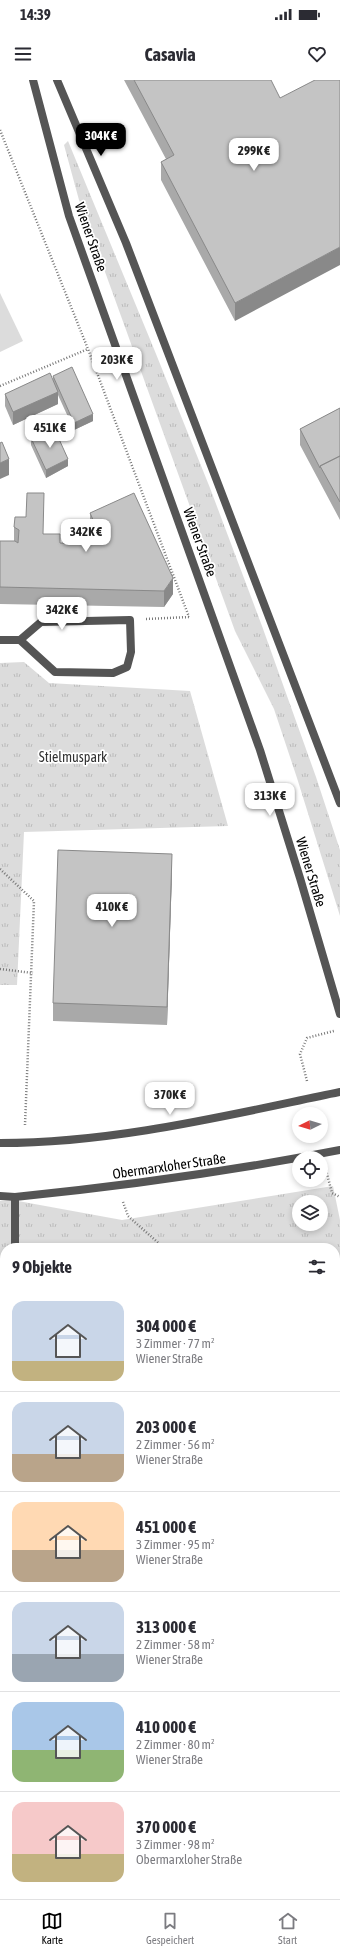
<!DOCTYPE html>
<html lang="de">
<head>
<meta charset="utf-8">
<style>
  body { margin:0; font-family:"Asap Condensed",sans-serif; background:#f7f7f7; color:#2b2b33; height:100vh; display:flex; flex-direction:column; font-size:15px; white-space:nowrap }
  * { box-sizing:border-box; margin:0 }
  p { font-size:13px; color:#7c7c81 }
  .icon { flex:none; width:22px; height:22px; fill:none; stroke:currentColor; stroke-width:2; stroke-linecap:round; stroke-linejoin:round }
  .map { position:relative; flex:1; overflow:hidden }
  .panel { position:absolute; left:0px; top:1163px; width:340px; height:656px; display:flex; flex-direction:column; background:#fff; border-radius:16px 16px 0 0; box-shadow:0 2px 6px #0003 }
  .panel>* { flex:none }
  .needle { width:26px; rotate:265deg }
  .tools { position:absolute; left:292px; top:1027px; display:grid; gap:8px }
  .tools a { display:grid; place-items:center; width:36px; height:36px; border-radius:50%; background:#fff; box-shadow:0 2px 6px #0003; font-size:20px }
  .price { position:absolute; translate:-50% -34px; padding:0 9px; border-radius:8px; background:#fff; color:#222; font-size:13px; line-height:26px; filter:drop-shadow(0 1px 2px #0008) }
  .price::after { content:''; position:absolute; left:50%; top:24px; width:12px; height:9px; margin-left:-6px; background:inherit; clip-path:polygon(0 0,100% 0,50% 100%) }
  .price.selected { background:#000; color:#fff }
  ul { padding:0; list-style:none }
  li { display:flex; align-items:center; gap:12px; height:100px; padding:0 12px }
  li+li { border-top:1px solid #e1e1e2 }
  li span { display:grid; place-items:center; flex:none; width:112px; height:80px; border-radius:12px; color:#555 }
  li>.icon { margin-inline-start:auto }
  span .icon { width:48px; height:48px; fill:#fffc; stroke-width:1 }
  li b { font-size:17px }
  h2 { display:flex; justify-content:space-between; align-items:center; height:48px; padding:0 12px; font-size:17px }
  .status { display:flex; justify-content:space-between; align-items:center; height:28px; padding:0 20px; background:#fff; direction:ltr }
  .status svg { height:11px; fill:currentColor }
  header { display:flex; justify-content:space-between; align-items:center; height:52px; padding:0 12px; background:#fff; font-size:18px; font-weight:700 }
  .tabs { display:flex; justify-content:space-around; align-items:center; height:56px; border-top:1px solid #e1e1e2; background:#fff; font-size:11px; color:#7c7c81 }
  .tabs a { display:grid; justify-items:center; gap:2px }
  .tabs .selected { color:#000 }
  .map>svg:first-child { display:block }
  .grass { fill:url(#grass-tufts); fill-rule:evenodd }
  .garden { fill:#dcdcdc }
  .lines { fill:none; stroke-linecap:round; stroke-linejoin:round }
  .path { stroke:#777; stroke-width:2.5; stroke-dasharray:1 2; stroke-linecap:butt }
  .service { stroke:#555; stroke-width:8 }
  .minor { stroke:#555; stroke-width:8 }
  .tertiary { stroke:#555; stroke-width:8 }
  .wall { fill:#a9a9a9 }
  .shaded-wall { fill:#898989 }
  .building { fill:#c4c4c4; stroke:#898989 }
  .labels { text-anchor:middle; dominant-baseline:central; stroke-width:3.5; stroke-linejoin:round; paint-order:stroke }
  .street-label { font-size:14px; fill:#000; stroke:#fff }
  .park-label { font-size:14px; fill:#333; stroke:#fff }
</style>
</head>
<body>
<div class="status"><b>14:39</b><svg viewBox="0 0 49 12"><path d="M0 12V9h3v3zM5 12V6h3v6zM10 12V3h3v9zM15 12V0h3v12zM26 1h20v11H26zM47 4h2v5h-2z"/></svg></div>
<header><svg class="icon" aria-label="menu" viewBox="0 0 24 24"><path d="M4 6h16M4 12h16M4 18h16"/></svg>Casavia<svg class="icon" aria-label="heart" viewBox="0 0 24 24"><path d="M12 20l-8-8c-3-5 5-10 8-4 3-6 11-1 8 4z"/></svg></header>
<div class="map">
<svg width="340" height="1819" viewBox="0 0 340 1819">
  <defs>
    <pattern id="grass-tufts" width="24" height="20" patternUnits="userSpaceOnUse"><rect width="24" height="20" fill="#dcdcdc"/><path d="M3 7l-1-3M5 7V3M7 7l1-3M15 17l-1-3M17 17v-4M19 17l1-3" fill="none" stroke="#bbb"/></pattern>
  </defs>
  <rect width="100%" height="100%" fill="#fff"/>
  <path class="grass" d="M68,61L154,269L210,408L262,546L316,697L340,770V836L297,698L274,629L235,551L79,120L64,65Z
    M24,582L49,603L190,611L228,746L24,752L17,905H0V583Z
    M333,1106L340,1140V1307H335V1168H5V1223H0V1121H18L122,1140ZM299,1122H321V1144H299Z"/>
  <path class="garden" d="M0,213L23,261L0,272Z"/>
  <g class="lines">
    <path class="path" d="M0,50L88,269L189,537
      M0,306L88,269
      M146,539L189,537
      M0,789L34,821L25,1045
      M0,889L33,893
      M307,1001L300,974L307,958L334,951
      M326,1090L332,1113L340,1117
      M123,1122L128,1136L164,1168
      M0,1189H5
      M335,1221H340"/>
    <path class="service" d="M335,1415H340"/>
    <path class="minor" d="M0,560H20L41,542L130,540L131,572L127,587L113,593L55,592L20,560
      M15,1168V1117
      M15,1814L16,1819"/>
    <path class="tertiary" d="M33,0L69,136L260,670L300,798L340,934
      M57,0L126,163L340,723
      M0,1063C115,1063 228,1035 340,1012
      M0,1116L15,1117C125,1106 232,1091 340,1070"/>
  </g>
  <path class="wall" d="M124,0H271L235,241L161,100V82L166,79Z
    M53,296L93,341L74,350L58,315V324L13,345L5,326V314L53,300Z
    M340,328V440L300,365V349Z
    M31,358L68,386L46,398L31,365Z
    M90,433L173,514L164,527L0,524V461H14V447L44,454L60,463L97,464L90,449Z
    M172,792L167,945L53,941V923Z
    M335,1307L340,1308V1386H335Z
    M335,1470H340V1548L335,1547Z"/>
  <path class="shaded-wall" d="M340,167V185L235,241V223Z
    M58,312V324L13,345V332Z
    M93,334V341L74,350V343Z
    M9,379V395L0,399V383Z
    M68,379V386L46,398V390Z
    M173,498V514L164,527V511Z
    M172,774V792L167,945V927Z"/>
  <path class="building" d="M134,0H271L280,18L315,0H340V167L235,223L161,82L174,75Z
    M72,287L93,334L74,343L53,296Z
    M50,293L58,312L13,332L5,314Z
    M340,328V376L320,386V388L300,349Z
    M54,348L68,379L46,390L31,358Z
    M2,362L9,379L0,383V363Z
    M340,376V422L320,386Z
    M27,413H44L43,454H60V463L104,464L90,433L134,413L173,498L164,511L0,507V461H15L18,463L19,450L14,447L15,437H26Z
    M58,770L172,774L167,927L53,923Z
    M335,1307L340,1308V1368H335Z
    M335,1470H340V1530L335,1529Z"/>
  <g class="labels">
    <g class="street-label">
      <text transform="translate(91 157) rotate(71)">Wiener Straße</text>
      <text transform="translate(200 462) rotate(70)">Wiener Straße</text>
      <text transform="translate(311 792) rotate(73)">Wiener Straße</text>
      <text transform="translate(169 1086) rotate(-8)">Obermarxloher Straße</text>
    </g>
    <g class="park-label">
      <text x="73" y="677">Stielmuspark</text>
    </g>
  </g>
</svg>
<div class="tools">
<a><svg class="needle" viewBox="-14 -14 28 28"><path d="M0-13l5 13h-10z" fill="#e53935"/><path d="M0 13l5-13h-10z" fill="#7c7c81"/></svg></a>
<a><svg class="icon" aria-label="locate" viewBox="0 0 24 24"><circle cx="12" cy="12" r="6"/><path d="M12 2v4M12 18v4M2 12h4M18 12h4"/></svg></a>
<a><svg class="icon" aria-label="layers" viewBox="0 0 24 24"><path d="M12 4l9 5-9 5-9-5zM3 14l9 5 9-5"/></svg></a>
</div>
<b class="price selected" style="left:101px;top:77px">304K €</b>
<b class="price" style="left:254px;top:92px">299K €</b>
<b class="price" style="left:117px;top:301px">203K €</b>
<b class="price" style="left:50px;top:369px">451K €</b>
<b class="price" style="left:86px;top:473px">342K €</b>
<b class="price" style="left:62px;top:551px">342K €</b>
<b class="price" style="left:270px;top:737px">313K €</b>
<b class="price" style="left:112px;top:848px">410K €</b>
<b class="price" style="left:170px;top:1036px">370K €</b>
<section class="panel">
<h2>9 Objekte<svg class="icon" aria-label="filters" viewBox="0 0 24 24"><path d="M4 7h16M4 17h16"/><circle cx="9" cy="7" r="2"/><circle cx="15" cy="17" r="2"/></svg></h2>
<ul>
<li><span style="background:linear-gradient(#c9d6e8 75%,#c2b280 0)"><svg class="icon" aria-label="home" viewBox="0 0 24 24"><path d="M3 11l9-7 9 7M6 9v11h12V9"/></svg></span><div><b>304 000 €</b><p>3 Zimmer · 77 m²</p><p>Wiener Straße</p></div></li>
<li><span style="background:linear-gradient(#c9d6e8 65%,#b9a48a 0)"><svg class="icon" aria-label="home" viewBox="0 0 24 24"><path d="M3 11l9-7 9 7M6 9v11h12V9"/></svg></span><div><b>203 000 €</b><p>2 Zimmer · 56 m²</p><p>Wiener Straße</p></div></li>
<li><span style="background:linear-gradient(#ffd9b3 60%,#b9a48a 0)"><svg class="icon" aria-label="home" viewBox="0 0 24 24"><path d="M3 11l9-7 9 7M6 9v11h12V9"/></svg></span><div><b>451 000 €</b><p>3 Zimmer · 95 m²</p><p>Wiener Straße</p></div></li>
<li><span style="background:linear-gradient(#c9d6e8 65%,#9aa5b1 0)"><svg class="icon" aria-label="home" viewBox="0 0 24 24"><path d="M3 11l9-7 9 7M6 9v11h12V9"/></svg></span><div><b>313 000 €</b><p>2 Zimmer · 58 m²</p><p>Wiener Straße</p></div></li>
<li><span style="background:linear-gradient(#a9c7e8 60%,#8fb573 0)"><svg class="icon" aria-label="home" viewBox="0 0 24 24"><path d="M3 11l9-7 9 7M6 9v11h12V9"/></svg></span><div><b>410 000 €</b><p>2 Zimmer · 80 m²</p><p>Wiener Straße</p></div></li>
<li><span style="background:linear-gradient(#f6c9c9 65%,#c2b280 0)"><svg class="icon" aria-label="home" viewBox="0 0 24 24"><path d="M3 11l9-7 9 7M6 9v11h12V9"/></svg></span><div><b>370 000 €</b><p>3 Zimmer · 98 m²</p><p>Obermarxloher Straße</p></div></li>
</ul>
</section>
</div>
<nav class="tabs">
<a class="selected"><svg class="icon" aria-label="map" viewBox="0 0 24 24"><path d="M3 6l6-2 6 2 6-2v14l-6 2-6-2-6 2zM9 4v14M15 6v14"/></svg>Karte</a>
<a><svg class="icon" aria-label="saved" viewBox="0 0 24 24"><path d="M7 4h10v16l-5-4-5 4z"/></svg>Gespeichert</a>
<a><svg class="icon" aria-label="home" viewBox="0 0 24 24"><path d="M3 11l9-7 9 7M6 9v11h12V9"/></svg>Start</a>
</nav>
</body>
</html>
